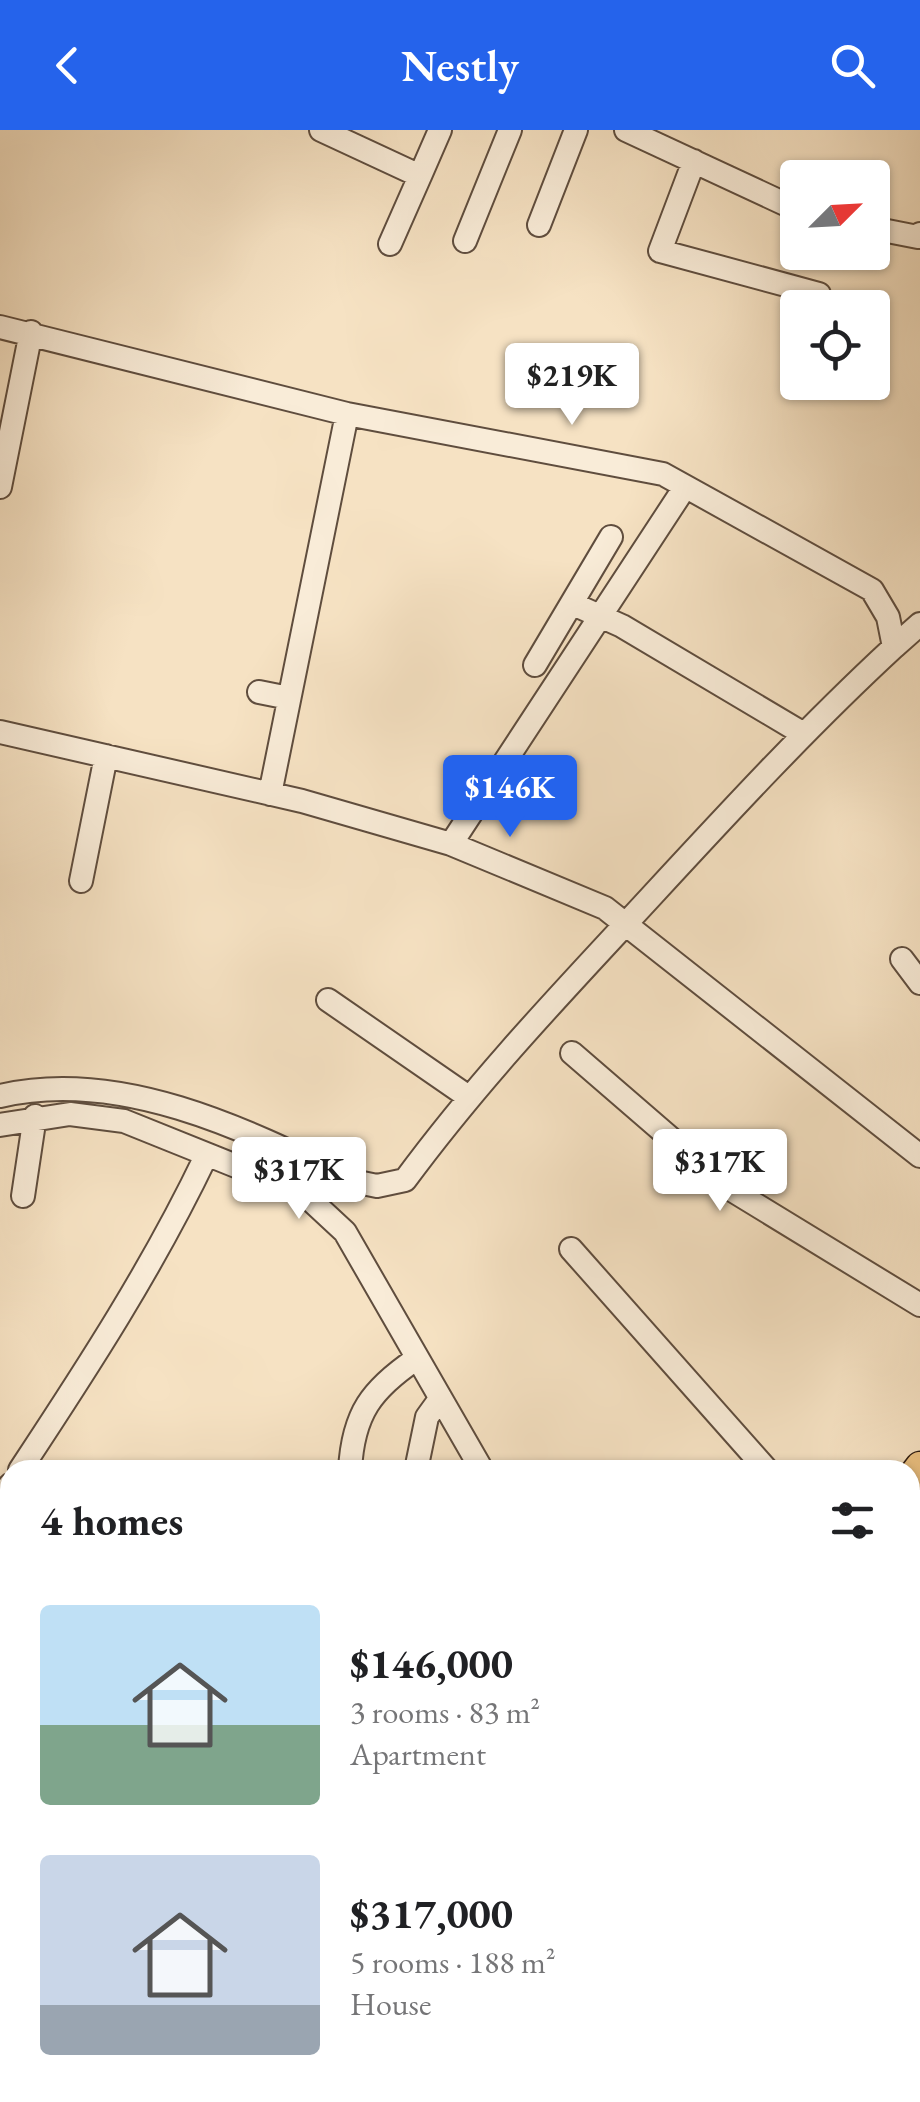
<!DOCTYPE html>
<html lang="en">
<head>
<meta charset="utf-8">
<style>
  body { margin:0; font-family:"EB Garamond",serif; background:#f2f2f2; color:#202124; height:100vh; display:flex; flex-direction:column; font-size:38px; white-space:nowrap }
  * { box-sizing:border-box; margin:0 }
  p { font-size:32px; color:#757577 }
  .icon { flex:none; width:55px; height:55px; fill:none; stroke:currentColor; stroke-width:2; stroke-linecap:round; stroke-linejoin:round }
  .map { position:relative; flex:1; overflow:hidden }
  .panel { position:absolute; left:0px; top:1330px; width:920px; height:642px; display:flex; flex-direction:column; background:#fff; border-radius:30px 30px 0 0; box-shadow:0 2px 8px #0004 }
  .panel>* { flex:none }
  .needle { width:65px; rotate:66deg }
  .fabs { position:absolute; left:780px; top:30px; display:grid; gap:20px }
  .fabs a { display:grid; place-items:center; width:110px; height:110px; border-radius:10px; background:#fff; box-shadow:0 2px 8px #0004; font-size:50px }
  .price { position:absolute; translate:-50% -85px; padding:0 22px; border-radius:10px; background:#fff; color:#222; font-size:32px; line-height:65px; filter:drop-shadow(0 2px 5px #0008) }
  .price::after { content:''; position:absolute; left:50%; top:60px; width:30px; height:22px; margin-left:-15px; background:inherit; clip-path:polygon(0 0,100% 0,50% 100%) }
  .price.selected { background:#2563eb; color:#fff }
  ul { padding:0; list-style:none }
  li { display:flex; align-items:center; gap:30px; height:250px; padding:0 40px }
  li span { display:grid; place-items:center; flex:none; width:280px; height:200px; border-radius:10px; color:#555 }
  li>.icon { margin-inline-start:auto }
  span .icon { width:120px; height:120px; fill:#fffc; stroke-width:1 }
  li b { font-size:42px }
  h2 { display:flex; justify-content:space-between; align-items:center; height:120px; padding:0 40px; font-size:42px }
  header { display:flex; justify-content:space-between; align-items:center; height:130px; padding:0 40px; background:#2563eb; color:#fff; font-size:45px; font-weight:600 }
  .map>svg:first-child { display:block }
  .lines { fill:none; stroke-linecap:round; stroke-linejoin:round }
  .minor-casing { stroke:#5f4d3e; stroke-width:26 }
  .major-casing { stroke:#2d1b11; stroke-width:31 }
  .minor { stroke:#f9ecd8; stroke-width:22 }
  .major { stroke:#ebc182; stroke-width:28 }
</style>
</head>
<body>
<header><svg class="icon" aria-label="back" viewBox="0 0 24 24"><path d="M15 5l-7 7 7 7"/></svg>Nestly<svg class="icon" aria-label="search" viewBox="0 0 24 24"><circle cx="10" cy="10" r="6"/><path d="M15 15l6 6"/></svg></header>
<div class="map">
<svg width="920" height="1972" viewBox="0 0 920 1972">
  <rect width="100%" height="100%" fill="#f6e2c3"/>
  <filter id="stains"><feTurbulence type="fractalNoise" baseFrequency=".002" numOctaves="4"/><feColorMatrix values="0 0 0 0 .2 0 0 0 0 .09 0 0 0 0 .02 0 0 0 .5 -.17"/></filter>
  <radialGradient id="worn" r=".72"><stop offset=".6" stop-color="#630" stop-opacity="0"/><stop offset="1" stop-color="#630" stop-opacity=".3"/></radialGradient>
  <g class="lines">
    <g class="minor-casing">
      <path id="minor" d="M321,0L420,46L440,0
        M626,0L798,80
        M694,31L660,121L819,164
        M539,95L576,0
        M872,98L918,107L920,104
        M465,111L510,0
        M390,114L420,46
        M0,197L347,284L663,344L872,460L888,487L894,517C802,602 719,693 634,785C554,871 475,955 405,1050L377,1056L348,1050C244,998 118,938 0,966
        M0,357L31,202
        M573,474L622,496L802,603
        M894,517L920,494
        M535,535L611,407
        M259,562L289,568
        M0,602L302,671L451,714L605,778L920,1026
        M270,664L347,284
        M451,714L685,357
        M81,751L106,626
        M902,829L920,853
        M328,870L467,966
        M572,923L727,1057L920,1175
        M0,995L70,984L124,991L303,1063L345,1102L482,1340
        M23,1066L35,986
        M571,1119L767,1340
        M20,1340C88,1237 153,1137 206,1026
        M350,1340C353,1283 372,1259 416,1229
        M416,1340L427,1287L440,1269
        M0,1370L10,1355
        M910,1427L920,1423
        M0,1488L10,1480
        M910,1610L920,1617
        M910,1878L920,1887
        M272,1962L280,1972
        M361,1962L368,1972
        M444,1962L453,1972
        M865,1962L873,1972"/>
    </g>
    <g class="major-casing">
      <path id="major" d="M910,1349L920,1336
        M103,1972L119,1962"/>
    </g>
    <use href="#minor" class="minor"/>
    <use href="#major" class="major"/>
  </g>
  <rect width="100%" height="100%" filter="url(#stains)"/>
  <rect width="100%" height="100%" fill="url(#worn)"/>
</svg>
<div class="fabs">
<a><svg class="needle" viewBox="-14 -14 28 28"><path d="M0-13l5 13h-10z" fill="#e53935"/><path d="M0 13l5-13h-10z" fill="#757577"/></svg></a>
<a><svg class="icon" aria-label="locate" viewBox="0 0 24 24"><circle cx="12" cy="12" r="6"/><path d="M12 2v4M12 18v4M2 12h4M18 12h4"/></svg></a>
</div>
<b class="price" style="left:572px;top:298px">$219K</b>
<b class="price selected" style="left:510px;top:710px">$146K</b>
<b class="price" style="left:720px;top:1084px">$317K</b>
<b class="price" style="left:299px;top:1092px">$317K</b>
<section class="panel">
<h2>4 homes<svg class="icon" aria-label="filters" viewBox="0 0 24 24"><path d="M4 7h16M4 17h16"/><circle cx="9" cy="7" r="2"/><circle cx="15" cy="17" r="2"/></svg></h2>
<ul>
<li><span style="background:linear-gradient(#bfe0f5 60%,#7fa58c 0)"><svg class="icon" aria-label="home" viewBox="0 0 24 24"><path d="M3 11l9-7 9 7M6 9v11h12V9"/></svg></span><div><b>$146,000</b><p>3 rooms · 83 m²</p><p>Apartment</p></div></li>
<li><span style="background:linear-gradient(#c9d6e8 75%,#9aa5b1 0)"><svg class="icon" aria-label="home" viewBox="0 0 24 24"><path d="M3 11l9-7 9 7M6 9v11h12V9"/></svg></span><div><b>$317,000</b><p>5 rooms · 188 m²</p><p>House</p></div></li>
</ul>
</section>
</div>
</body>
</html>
